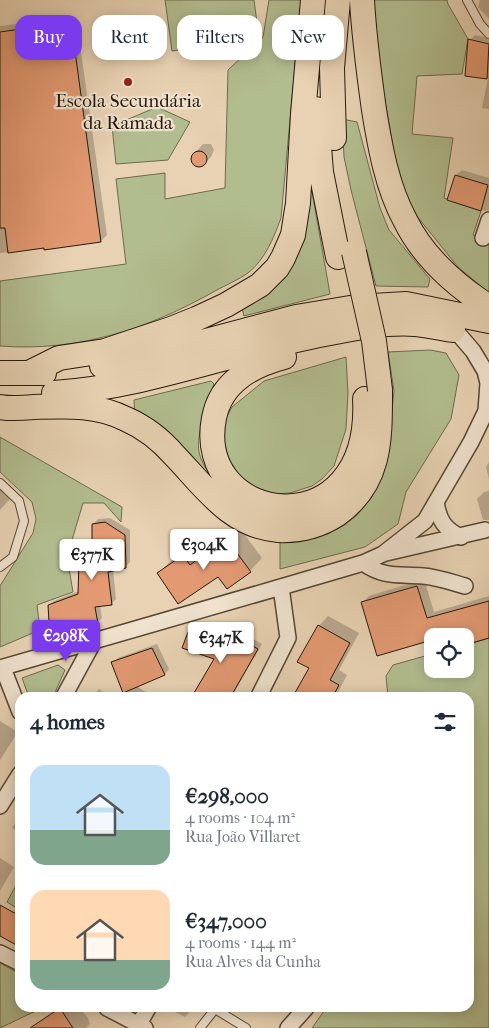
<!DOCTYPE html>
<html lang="en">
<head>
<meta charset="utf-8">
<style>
  body { margin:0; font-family:"IM FELL French Canon",serif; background:#f2f2f3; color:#1f2937; height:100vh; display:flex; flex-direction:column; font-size:19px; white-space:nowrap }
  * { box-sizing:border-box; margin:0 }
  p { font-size:16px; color:#747a83 }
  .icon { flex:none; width:28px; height:28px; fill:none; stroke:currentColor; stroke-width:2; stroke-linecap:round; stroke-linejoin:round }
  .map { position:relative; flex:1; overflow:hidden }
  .drawer { position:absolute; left:15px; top:692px; width:459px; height:320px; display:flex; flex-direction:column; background:#fff; border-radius:15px; box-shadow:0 2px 12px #0003 }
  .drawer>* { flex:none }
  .guide { position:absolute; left:15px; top:15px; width:460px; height:45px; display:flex; gap:10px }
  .buttons { position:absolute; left:424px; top:628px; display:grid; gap:10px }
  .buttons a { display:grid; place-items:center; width:50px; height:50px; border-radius:10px; background:#fff; box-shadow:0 2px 12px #0003; font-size:25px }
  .price { position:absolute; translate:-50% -42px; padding:0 11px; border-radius:5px; background:#fff; color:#222; font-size:16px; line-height:32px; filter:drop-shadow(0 1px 2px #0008) }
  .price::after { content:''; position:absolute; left:50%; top:30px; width:15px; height:11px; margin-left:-8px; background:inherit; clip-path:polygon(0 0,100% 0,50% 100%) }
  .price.selected { background:#7c3aed; color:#fff }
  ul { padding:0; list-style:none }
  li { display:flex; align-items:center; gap:15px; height:125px; padding:0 15px }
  li span { display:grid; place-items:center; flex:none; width:140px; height:100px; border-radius:15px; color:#555 }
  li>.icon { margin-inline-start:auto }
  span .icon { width:60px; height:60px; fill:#fffc; stroke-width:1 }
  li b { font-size:21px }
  h2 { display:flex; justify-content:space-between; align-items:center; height:60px; padding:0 15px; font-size:21px }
  .chip { padding:0 18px; border-radius:15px; background:#fff; box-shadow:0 2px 12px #0003; font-size:18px; line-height:45px }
  .chip.selected { background:#7c3aed; color:#fff }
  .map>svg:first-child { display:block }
  .green { fill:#b2bd8f; stroke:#6c6b4d }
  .shadow { fill:#0003 }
  .building { fill:#e39a73; stroke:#25190b }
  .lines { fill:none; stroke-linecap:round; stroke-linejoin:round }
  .lane-casing { stroke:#564735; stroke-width:10 }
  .street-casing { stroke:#564735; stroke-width:18 }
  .primary-casing { stroke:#25190b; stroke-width:26 }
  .lane { stroke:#f0e2ce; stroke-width:8 }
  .street { stroke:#f0e2ce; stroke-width:15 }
  .primary { stroke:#e8d2b3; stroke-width:24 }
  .primary-bridge-casing { stroke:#25190b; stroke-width:26; stroke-linecap:butt }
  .primary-bridge { stroke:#e8d2b3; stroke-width:24 }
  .poi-dot { fill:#8f2418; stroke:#f0e2ce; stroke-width:2 }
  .labels { text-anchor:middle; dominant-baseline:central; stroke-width:4.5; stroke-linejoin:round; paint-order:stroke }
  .poi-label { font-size:19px; fill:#25190b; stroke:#f0e2ce }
</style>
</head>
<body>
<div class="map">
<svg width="489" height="1028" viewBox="0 0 489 1028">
  <rect width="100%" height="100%" fill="#e8d2b3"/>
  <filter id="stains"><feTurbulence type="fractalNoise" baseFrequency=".004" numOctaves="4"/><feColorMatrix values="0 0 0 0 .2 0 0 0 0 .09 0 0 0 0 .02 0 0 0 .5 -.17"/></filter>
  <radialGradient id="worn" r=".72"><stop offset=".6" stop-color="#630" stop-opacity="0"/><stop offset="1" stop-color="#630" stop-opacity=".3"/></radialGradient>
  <path class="green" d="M165,0H254L259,38L172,51Z
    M269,0H301L281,218C274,237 265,260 248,273C238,280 226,285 215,291C148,329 78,352 0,346V281L126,264L116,179L165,173V199L225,188L228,70L263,37Z
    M372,0H447L448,4L468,39L462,74L417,76L412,134L453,138L444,198L481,211L473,235L489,240V293L458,267L416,215L400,185L376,50Z
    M157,107L190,122L168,160L116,164L112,126Z
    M342,119L357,122L380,208L389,230L430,279L428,287L376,286L351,190L344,157Z
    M310,180L330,294L244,316L242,308L278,276Z
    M430,350L446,353L459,375L451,419L406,492L398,524L365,547L280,569V542L318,536L345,525L357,515L371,498L386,464L394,391L388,352Z
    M346,357L348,393L346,429L334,466L322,479L312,486L290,493L275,494L264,492L239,476L229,459L222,439L226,418L232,407L264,381Z
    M211,381L214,384C208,403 196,433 199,452C201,466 220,487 228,498L135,417L134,400Z
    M0,437L122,507L121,522L104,503H83L67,557L73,592L37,605L40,630L0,647V586L33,533L36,519L32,502L0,472Z
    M489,638V1028H312L326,1008H469V698L388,697L386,676L393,665L432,654V669H465V645Z
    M58,665L65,670L53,697H29L22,678Z
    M20,878V910L7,902Z
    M0,963L20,974V1008H42L0,1028Z"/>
  <path class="shadow" d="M480,0H489V19L478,7Z
    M76,17L107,235L101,241L0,253V26Z
    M475,35L489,38V109L482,108L488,78L466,75L470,40Z
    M203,144H211L214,150L211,157L203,165H196L193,162V155Z
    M462,170L489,178V210L485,211L449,199L456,175Z
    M489,462V479L486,467Z
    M0,477L16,492L0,510Z
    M489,491V520H483L477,499L484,492Z
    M110,518L130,530V562L125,567L113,569L116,599L111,604L100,605L102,618L97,623L49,606L54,601L79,591L80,562L85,557L93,555V524L98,519Z
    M239,527L262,558L250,571L227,588L218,575L158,573L171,561L196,543L203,554Z
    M424,579L434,612L489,596V637L465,644V636H432V641V639L362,603L369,596Z
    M328,616L359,633L339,670L347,675L335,698H294L311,667L319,626Z
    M193,628L226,640L235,628L262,644L231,698H193L216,659L189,633Z
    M157,644L169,669L165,674L136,686L156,698H126L113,663L118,658Z
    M99,689L112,698H92Z
    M0,721L18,732L0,760Z
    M20,815V833L12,828Z
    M0,858L14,867L0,891Z
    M18,907L20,909V945L1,935L13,912Z
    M60,1008H70L72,1010L80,1009L88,1018L90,1024L86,1028H34L40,1021Z
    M167,1008H193L185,1017Z"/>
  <path class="building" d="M71,22L101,242L44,250V248L8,253L5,228H0V32Z
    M468,39L489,44L487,79L465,76Z
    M191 159a8 8 0 1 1 16 0a8 8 0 1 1-16 0Z
    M455,175L488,185L481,211L447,200Z
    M105,522L125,535L126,568L108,572L112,605L95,607L98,624L66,633L49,622L48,605L78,594L79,561L92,559V524Z
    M226,538L251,572L227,589L218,577L178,604L157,573L183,555L190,565Z
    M417,586L427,618L489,601V638L465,645V636H432V640L377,656L361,602Z
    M318,625L350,643L330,680L339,685L332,698H292L309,668L297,662Z
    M188,632L222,645L229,632L258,649L230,698H191L214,659L182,648Z
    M152,648L165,675L123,693L111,662Z
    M0,905L20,916V947L0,936Z
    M60,1008L73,1028H30Z"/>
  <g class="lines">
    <g class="lane-casing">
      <path id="lane" d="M467,0L480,24L489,34
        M0,483L19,501L24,521L13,557L0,567
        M200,1028L215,1009L246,1028"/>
    </g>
    <g class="street-casing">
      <path id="street" d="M483,238L489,220
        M436,502C439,520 444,529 461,537
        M386,553L485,530
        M363,563C384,578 399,574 423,576C437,577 451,582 465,586
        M0,668L281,587L363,563L383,554L425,521L471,442L486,411L488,383L485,371L473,351L455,330
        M3,668L20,712
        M63,698L94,641
        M258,698L288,638L281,587
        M0,806L20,774
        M0,953L20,963
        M107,1008L145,1028
        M139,1024L148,1008
        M288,1028L306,1008"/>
    </g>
    <g class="primary-casing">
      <path id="primary" d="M362,0C364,37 369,74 374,110C380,147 387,187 405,220C423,257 455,285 489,307
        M316,109L321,172L338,257
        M334,138L332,68L338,0
        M284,357C251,366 221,382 214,418C193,527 373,551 365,399
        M102,366L149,356L296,317L356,307L406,304L489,321
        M0,373H44
        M29,373L59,358L105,351L171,329L196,319L226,305L260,285L277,268L283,258L293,235L298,203L303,114L313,0
        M54,393C147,387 234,351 325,334C354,328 385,322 415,324C428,325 440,328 453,330
        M0,407C10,409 23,408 34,407C66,406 96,404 126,419C144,427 161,440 174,455C205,487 230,526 278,530C299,531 319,526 336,515C381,484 380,440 380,390"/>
    </g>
    <use href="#lane" class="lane"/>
    <use href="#street" class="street"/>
    <use href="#primary" class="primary"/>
    <g class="primary-bridge-casing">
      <path id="primary-bridge" d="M354,252L374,341L380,390"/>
    </g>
    <use href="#primary-bridge" class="primary-bridge"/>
  </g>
  <circle class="poi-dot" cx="128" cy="82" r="5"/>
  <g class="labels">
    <g class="poi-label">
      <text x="128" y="101">Escola Secundária<tspan x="128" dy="22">da Ramada</tspan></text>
    </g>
  </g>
  <rect width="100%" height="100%" filter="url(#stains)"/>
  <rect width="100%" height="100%" fill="url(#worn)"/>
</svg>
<div class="buttons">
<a><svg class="icon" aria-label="locate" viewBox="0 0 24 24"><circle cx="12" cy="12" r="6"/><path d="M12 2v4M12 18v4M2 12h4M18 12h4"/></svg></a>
</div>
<b class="price" style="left:204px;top:571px">€304K</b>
<b class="price" style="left:92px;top:581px">€377K</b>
<b class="price selected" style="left:66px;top:662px">€298K</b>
<b class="price" style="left:221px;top:664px">€347K</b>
<div class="guide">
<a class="chip selected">Buy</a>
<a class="chip">Rent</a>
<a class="chip">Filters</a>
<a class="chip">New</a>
</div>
<section class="drawer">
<h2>4 homes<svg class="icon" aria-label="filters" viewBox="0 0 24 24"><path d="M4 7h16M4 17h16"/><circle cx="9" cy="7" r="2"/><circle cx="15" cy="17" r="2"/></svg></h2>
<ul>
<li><span style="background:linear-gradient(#bfe0f5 65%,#7fa58c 0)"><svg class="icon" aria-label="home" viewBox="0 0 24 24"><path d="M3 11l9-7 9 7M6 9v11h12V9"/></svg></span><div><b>€298,000</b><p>4 rooms · 104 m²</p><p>Rua João Villaret</p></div></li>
<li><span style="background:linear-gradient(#ffd9b3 70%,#7fa58c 0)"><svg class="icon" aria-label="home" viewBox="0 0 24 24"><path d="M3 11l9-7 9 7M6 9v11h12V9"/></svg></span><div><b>€347,000</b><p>4 rooms · 144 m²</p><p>Rua Alves da Cunha</p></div></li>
</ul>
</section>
</div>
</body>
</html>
